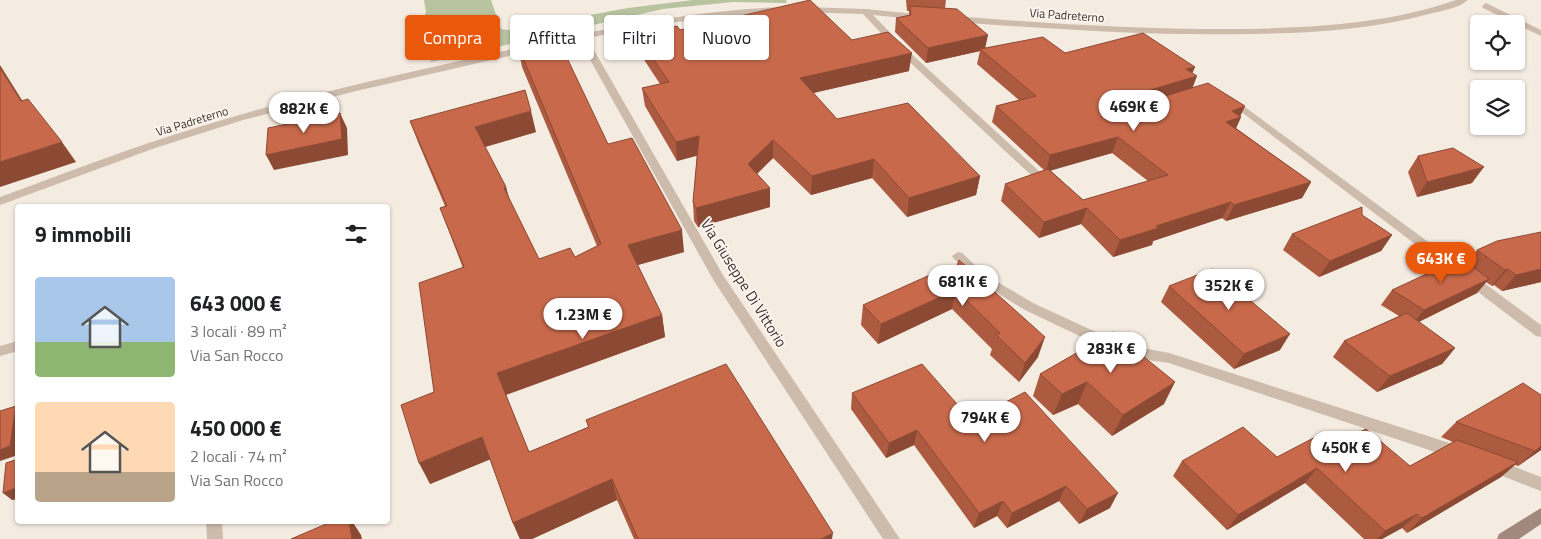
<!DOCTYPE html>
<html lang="it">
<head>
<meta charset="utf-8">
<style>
  body { margin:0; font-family:"Titillium Web",sans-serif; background:#f2f2f2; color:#202124; height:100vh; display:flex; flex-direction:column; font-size:19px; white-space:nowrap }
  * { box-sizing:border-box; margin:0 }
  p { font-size:16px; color:#757577 }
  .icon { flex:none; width:28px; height:28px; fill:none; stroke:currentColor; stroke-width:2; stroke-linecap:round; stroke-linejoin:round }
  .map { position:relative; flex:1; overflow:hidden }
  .side { position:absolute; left:15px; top:204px; width:375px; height:320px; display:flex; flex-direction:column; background:#fff; border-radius:5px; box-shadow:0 1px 4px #0004 }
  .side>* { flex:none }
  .guide { position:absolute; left:405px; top:15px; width:475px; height:45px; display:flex; gap:10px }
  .controls { position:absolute; left:1470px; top:15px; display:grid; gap:10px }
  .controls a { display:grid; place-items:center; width:55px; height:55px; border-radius:5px; background:#fff; box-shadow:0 1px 4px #0004; font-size:25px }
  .price { position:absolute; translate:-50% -42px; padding:0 11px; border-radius:18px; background:#fff; color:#222; font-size:16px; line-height:32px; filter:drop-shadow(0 1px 2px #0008) }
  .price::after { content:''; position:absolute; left:50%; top:30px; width:15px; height:11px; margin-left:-8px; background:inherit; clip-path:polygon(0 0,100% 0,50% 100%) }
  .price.current { background:#ea580c; color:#fff }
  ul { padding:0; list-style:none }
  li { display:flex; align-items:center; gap:15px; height:125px; padding:0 20px }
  li span { display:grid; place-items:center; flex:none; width:140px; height:100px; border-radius:5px; color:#555 }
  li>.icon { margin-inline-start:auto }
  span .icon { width:60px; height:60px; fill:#fffc; stroke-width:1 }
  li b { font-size:21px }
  h2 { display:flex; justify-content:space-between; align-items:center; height:60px; padding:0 20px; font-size:21px }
  .pill { padding:0 18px; border-radius:5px; background:#fff; box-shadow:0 1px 4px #0004; font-size:18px; line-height:45px }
  .pill.current { background:#ea580c; color:#fff }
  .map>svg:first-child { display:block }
  .green { fill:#b8c4a0 }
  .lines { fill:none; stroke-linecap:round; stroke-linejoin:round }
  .street { fill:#cdbbac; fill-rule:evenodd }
  .secondary { fill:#a18a7d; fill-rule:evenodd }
  .wall { fill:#ac5a40; fill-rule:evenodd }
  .shaded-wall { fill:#8c4a34 }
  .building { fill:#c8694b; stroke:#8c4a34 }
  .labels { text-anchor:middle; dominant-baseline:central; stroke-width:4; stroke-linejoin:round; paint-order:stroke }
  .far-street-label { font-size:12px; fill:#3b302b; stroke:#fbf5ee }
  .street-label { font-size:15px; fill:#3b302b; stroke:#fbf5ee }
</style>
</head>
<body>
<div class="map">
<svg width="1541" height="539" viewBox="0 0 1541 539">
  <rect width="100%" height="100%" fill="#f4ebe1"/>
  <path class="green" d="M424,0H491L501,29L508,30L628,8L693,0H786L787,3L733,2L663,9L431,62L421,25L426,12Z"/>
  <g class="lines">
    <path class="street" d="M1456,0H1468C1459,8 1441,11 1429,14C1371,30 1310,33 1249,34C1151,36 1052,29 954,22L950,19L954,16C1051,24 1149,30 1246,29C1317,27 1388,24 1456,0Z
      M1486,3L1541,30V36L1483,8L1482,6Z
      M782,7L785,8V12L676,22L587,38L723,275L900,539H883L714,281L579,40L352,92L243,120L155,148L0,205V197C66,173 132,147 199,127C292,98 388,77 482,56C582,33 680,11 782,7Z
      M804,7L865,9L927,15L928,17L924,20L873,15L906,49L1040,172L1042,174L1040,176H1032L900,53L863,14L801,12V8Z
      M1230,96L1541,325V337L1536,336L1227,101L1225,99Z
      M958,252L962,253L987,276L1035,304L1122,344L1169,353L1459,446L1464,448L1467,453L1464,458L1459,460L1169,363L1140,359L1113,352L1025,310L979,282L954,259L952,256Z
      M18,341V351L0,356V346Z
      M1492,458L1541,477V491L1487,470L1484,465L1487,460Z
      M206,521H222L223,539H207Z"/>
    <path class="secondary" d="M1541,508V524L1519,539H1497L1499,534Z"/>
  </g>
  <path class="wall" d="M906,0H946L945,8L986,48L1065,53L1195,67L1192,73V88L1241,117L1236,128L1311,182L1302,198L1226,221L1222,218L1153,241L1152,245L1113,257L1081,224L1039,238L1001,201L1005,184L1044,170L992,122L996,106L1019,100L977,64L980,51L926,63L895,32L896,18L909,15V11H907ZM1112,153L1148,181L1083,200L1050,170Z
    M680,30L852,40L909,71L813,93L837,119L980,176L976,195L907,217L872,178L811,195L773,158L757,174L770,207L698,227L694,221L693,202L697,155L677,161L645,106L642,88L660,84L639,52L637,35Z
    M518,46L608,144L684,252L637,265L662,315L665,337L506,395L529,452L588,427L586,420L832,539H634L617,500L532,539H520L513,523L490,459L430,484L434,392L463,268L448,229L440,208L445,206L418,142L410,121L536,132L485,147L506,187L509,199L539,259L575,257L597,246L522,67Z
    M1418,156L1472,183L1417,197L1408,172Z
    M1362,215L1392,235L1381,251L1319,277L1283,250L1292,234Z
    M1477,250L1541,282L1502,291L1494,285L1492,286L1486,282L1477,293L1419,322L1455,348L1442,364L1377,392L1333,357L1344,341L1399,316L1381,305L1392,290L1467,262Z
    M952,281L1038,357L1019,382L990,355L992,349L952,309L878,344L861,325L863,305Z
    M1169,286L1280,350L1234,369L1161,302Z
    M1113,332L1164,404L1112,436L1078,404L1053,415L1033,396L1040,374Z
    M852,393L971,420L1110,508L1079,524L1059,501L1007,528L997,516L974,528L914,445L886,458L851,409Z
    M1541,395V450L1518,466L1515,465L1501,477L1407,533L1402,528L1382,539H1364L1305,483L1227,530L1173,476L1182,461L1277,457L1337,443L1410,466L1453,442L1441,437L1456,422Z"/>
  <path class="shaded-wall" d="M988,35L985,49H980V51L926,63L928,48Z
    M912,53L909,71L800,96V78Z
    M0,65L35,121L21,101L0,68Z
    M1195,67L1190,78L1197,76L1191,92L1138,108L1144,92L1186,69Z
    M1245,106L1240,117H1241L1234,133L1219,138L1232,111Z
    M531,111L536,132L481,148L475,127Z
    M340,113L347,128L348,155L274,170L266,155Z
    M699,136L700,155L677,161L676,142Z
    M1118,137L1112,153L1046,172L1050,155Z
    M773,140V158L748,182V164Z
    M62,142L76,162L0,187V162Z
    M874,159L872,178L811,195L812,176Z
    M1484,167L1472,183L1417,197L1427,182Z
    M980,176L976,195L907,217L909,198Z
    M1311,182L1302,198L1226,221L1234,205Z
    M506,187L512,209L504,188Z
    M770,188V207L698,227L696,208Z
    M1231,202L1222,218L1153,241L1152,245L1113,257L1120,240L1156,226Z
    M1087,208L1081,224L1039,238L1044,222Z
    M682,230L684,252L631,267L628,245Z
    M1392,235L1381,251L1319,277L1330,261Z
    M1508,269L1494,285L1492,286L1505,270Z
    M1541,269V282L1502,291L1516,275Z
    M1489,279L1477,293L1412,325L1424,310Z
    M956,290L952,309L878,344L881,324Z
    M662,315L665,337L505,395L497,373Z
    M1290,334L1280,350L1234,369L1244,354Z
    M1045,337L1038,357L1019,382L1025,363Z
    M1455,348L1442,364L1377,392L1390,376Z
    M1087,382L1078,404L1053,415L1062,394Z
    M1175,382L1164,404L1112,436L1123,415Z
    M16,406L18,408V455L0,461V450Z
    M917,430L914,445L886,458L889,443Z
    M482,437L491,459L430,484L419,463Z
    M1541,446V450L1518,466L1535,451Z
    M1518,462L1501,477L1407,533L1422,518Z
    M1317,468L1305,483L1227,530L1238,515Z
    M612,479L617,500L532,539H520L513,523Z
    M1066,486L1059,501L1007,528L1012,513Z
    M18,487V499L12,500L3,493Z
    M1118,493L1110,508L1079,524L1087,509Z
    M1003,501L997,516L974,528L979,513Z
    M1417,514L1402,528L1382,539H1377L1385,531Z
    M349,521H352L361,535L362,539H352Z
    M833,533L832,539H821Z"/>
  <path class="building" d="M810,0L852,40L888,32L912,53L800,78L837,119L908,103L980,176L909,198L874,159L812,176L773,140L748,164L770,188L696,208L693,202L699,136L676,142L642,88L669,82L637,35L677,26L680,30Z
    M910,6L957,9L988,35L928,48L896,18L911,15Z
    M1143,33L1195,67L1186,69L1197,76L1144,92L1143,98L1149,101L1208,83L1245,106L1232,111L1241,117L1226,122L1311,182L1234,205L1231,202L1156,226L1159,228L1120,240L1087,208L1044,222L1005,184L1048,169L1083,200L1168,175L1118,137L1050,155L996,106L1036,96L980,49L1043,37L1065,53Z
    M558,39L608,144L632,138L682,230L628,245L662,315L497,373L529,452L589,427L586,420L726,364L833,533L821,539H638L612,479L513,523L482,437L419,463L401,405L434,392L419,283L464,267L440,208L447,206L410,121L525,90L531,111L475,127L506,187L504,188L539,259L570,248L575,257L601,244L518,46Z
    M0,68L21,101L28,99L62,142L0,162Z
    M340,113L342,139L266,155L268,128Z
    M1453,148L1484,167L1427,182L1418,156Z
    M1362,207V215L1392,235L1330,261L1292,234Z
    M1541,232V269L1516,275L1508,269L1505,270L1477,250L1497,241Z
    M1461,258L1489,279L1424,310L1392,290Z
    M959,260L1045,337L1025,363L996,335L1000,333L956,290L881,324L863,305L941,270L952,281Z
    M1213,269L1290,334L1244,354L1169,286Z
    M1407,313L1455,348L1390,376L1344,341Z
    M1113,332L1175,382L1123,415L1087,382L1062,394L1040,374Z
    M922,364L971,420L1025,392L1118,493L1087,509L1066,486L1012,513L1003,501L979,513L917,430L889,443L852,393Z
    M1523,383L1541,395V446L1535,451L1456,422Z
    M16,406L10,446L0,450V411Z
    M1243,427L1277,457L1325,432L1337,443L1366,429L1410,466L1457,440L1518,462L1422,518L1417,514L1385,531L1317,468L1238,515L1182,461Z
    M18,459V487L3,493L6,463Z
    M333,521H349L352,539H291Z"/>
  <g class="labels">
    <g class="far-street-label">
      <text transform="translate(1067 15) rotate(4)">Via Padreterno</text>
      <text transform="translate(192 121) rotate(-17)">Via Padreterno</text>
    </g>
    <g class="street-label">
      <text transform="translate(744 283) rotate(58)">Via Giuseppe Di Vittorio</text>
    </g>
  </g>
</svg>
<div class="controls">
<a><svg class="icon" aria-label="locate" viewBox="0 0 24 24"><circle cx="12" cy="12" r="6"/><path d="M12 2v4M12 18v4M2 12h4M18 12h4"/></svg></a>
<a><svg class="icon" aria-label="layers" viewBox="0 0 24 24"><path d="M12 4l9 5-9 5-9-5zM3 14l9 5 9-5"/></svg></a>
</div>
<b class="price" style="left:1134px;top:132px">469K €</b>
<b class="price" style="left:304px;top:134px">882K €</b>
<b class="price current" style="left:1441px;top:284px">643K €</b>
<b class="price" style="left:963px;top:307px">681K €</b>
<b class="price" style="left:1229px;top:311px">352K €</b>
<b class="price" style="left:583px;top:340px">1.23M €</b>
<b class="price" style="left:1111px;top:374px">283K €</b>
<b class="price" style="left:985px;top:443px">794K €</b>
<b class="price" style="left:1346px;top:473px">450K €</b>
<div class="guide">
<a class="pill current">Compra</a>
<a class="pill">Affitta</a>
<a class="pill">Filtri</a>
<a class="pill">Nuovo</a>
</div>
<section class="side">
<h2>9 immobili<svg class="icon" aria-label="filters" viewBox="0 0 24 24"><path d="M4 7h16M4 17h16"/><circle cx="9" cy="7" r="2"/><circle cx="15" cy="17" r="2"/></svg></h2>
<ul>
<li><span style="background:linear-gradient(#a9c7e8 65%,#8fb573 0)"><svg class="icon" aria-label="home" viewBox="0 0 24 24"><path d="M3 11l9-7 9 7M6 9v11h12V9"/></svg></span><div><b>643 000 €</b><p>3 locali · 89 m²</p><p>Via San Rocco</p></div></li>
<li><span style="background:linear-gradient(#ffd9b3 70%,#b9a48a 0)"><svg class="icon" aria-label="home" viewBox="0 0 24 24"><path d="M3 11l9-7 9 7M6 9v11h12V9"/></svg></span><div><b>450 000 €</b><p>2 locali · 74 m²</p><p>Via San Rocco</p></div></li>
</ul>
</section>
</div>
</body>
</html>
